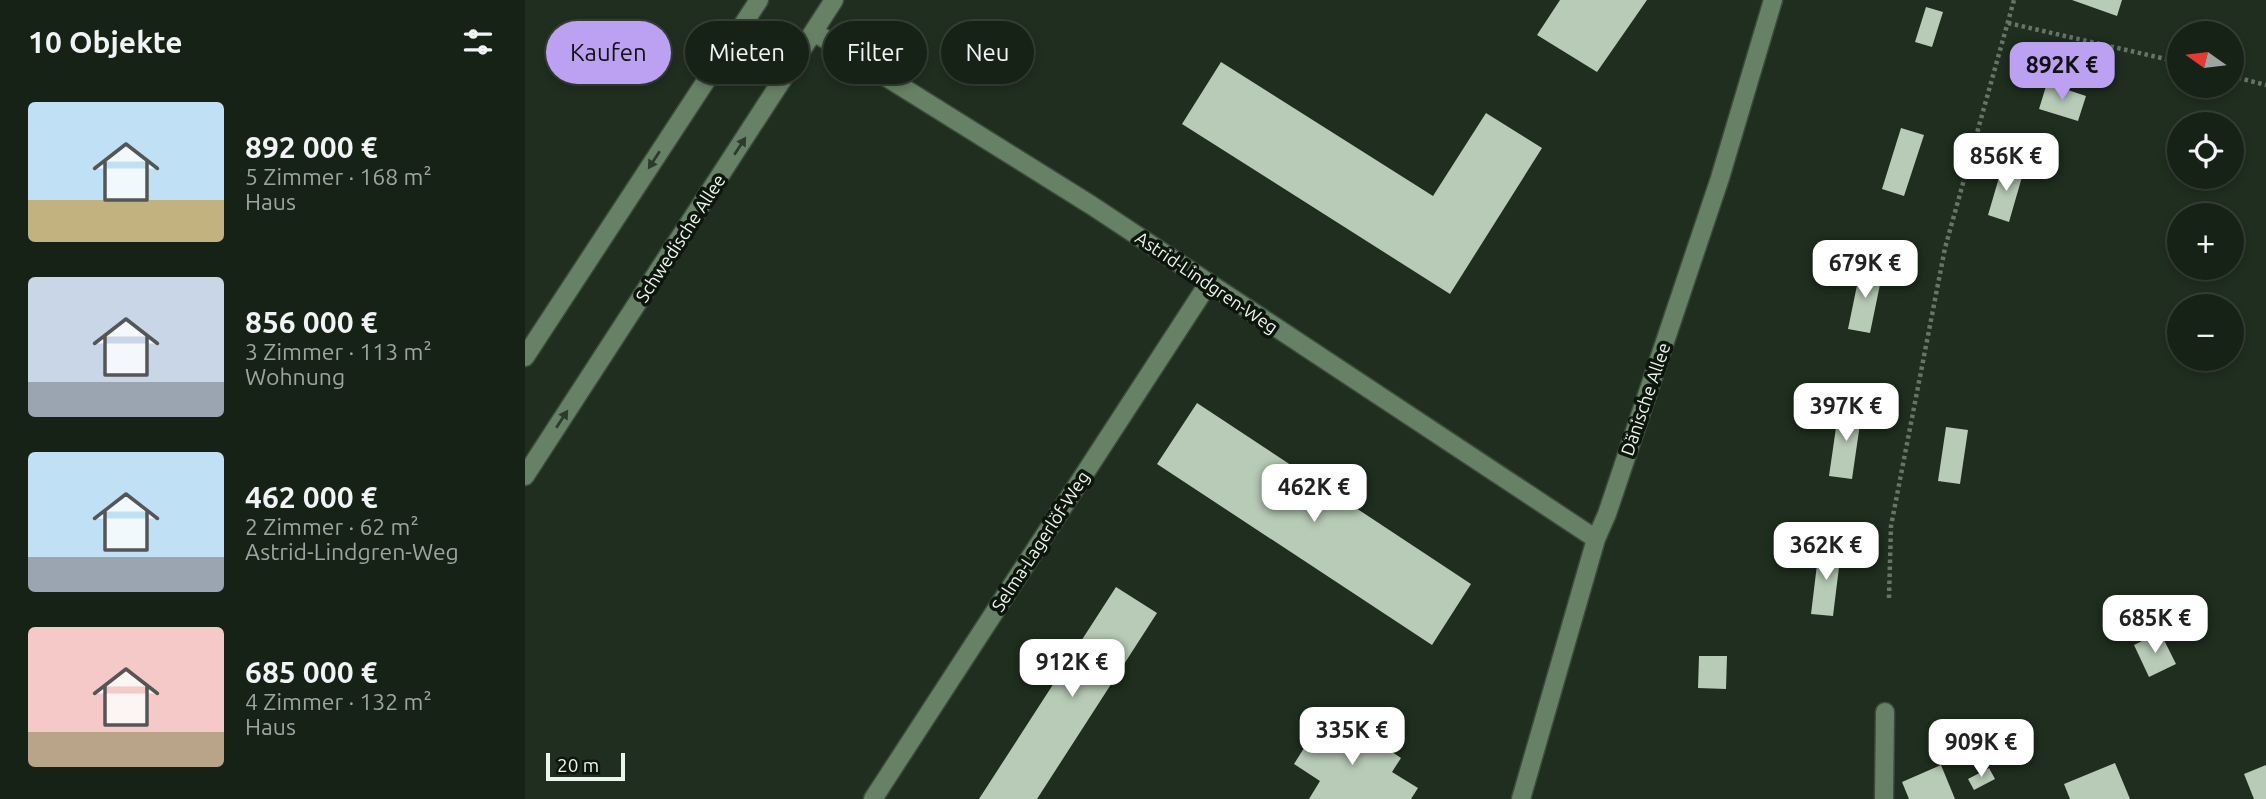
<!DOCTYPE html>
<html lang="de">
<head>
<meta charset="utf-8">
<style>
  body { margin:0; font-family:Ubuntu,sans-serif; background:#202a1f; color:#f1f3f6; height:100vh; display:flex; flex-direction:column; font-size:26px; white-space:nowrap }
  * { box-sizing:border-box; margin:0 }
  p { font-size:23px; color:#9ea4a1 }
  .icon { flex:none; width:38px; height:38px; fill:none; stroke:currentColor; stroke-width:2; stroke-linecap:round; stroke-linejoin:round }
  .map { position:relative; flex:1; overflow:hidden }
  .sheet { display:flex; flex-direction:column; background:#172216; width:525px }
  .sheet>* { flex:none }
  .hud { position:absolute; left:21px; top:21px; width:665px; height:63px; display:flex; gap:14px }
  .needle { width:46px; rotate:284deg }
  .tools { position:absolute; left:1642px; top:21px; display:grid; gap:14px }
  .tools a { display:grid; place-items:center; width:77px; height:77px; border-radius:50%; background:#172216; box-shadow:0 4px 10px #0003,0 0 0 2px #363f35; font-size:35px }
  .scale { position:absolute; left:21px; bottom:18px; width:79px; box-sizing:border-box; padding-left:7px; border:4px solid #ecf6ec; border-top:0; font-size:19px; line-height:24px; white-space:nowrap; color:#ecf6ec; -webkit-text-stroke:5px #0d150d; paint-order:stroke }
  .price { position:absolute; translate:-50% -60px; padding:0 16px; border-radius:14px; background:#fff; color:#222; font-size:23px; line-height:46px; filter:drop-shadow(0 2px 4px #0008) }
  .price::after { content:''; position:absolute; left:50%; top:42px; width:21px; height:16px; margin-left:-10px; background:inherit; clip-path:polygon(0 0,100% 0,50% 100%) }
  .price.on { background:#bca0f2; color:#111 }
  ul { padding:0; list-style:none }
  li { display:flex; align-items:center; gap:21px; height:175px; padding:0 28px }
  li span { display:grid; place-items:center; flex:none; width:196px; height:140px; border-radius:7px; color:#555 }
  li>.icon { margin-inline-start:auto }
  span .icon { width:84px; height:84px; fill:#fffc; stroke-width:1 }
  li b { font-size:30px }
  h2 { display:flex; justify-content:space-between; align-items:center; height:84px; padding:0 28px; font-size:30px }
  .chip { padding:0 24px; border-radius:32px; background:#172216; box-shadow:0 4px 10px #0003,0 0 0 2px #363f35; font-size:24px; line-height:63px }
  .chip.on { background:#bca0f2; color:#111 }
  main { display:flex; flex:1; min-height:0 }
  .map>svg:first-child { display:block }
  .building { fill:#b7cbb6 }
  .lines { fill:none; stroke-linecap:round; stroke-linejoin:round }
  .minor-casing { stroke:#3c4a3b; stroke-width:21 }
  .path { stroke:#677567; stroke-width:4.5; stroke-dasharray:3.5 3.5; stroke-linecap:butt }
  .minor { stroke:#678166; stroke-width:18 }
  .oneway { fill:#2c3b2c }
  .labels { text-anchor:middle; dominant-baseline:central; stroke-width:7; stroke-linejoin:round; paint-order:stroke }
  .street-label { font-size:18px; fill:#ecf6ec; stroke:#0d150d }
</style>
</head>
<body>
<main>
<section class="sheet">
<h2>10 Objekte<svg class="icon" aria-label="filters" viewBox="0 0 24 24"><path d="M4 7h16M4 17h16"/><circle cx="9" cy="7" r="2"/><circle cx="15" cy="17" r="2"/></svg></h2>
<ul>
<li><span style="background:linear-gradient(#bfe0f5 70%,#c2b280 0)"><svg class="icon" aria-label="home" viewBox="0 0 24 24"><path d="M3 11l9-7 9 7M6 9v11h12V9"/></svg></span><div><b>892 000 €</b><p>5 Zimmer · 168 m²</p><p>Haus</p></div></li>
<li><span style="background:linear-gradient(#c9d6e8 75%,#9aa5b1 0)"><svg class="icon" aria-label="home" viewBox="0 0 24 24"><path d="M3 11l9-7 9 7M6 9v11h12V9"/></svg></span><div><b>856 000 €</b><p>3 Zimmer · 113 m²</p><p>Wohnung</p></div></li>
<li><span style="background:linear-gradient(#bfe0f5 75%,#9aa5b1 0)"><svg class="icon" aria-label="home" viewBox="0 0 24 24"><path d="M3 11l9-7 9 7M6 9v11h12V9"/></svg></span><div><b>462 000 €</b><p>2 Zimmer · 62 m²</p><p>Astrid-Lindgren-Weg</p></div></li>
<li><span style="background:linear-gradient(#f6c9c9 75%,#b9a48a 0)"><svg class="icon" aria-label="home" viewBox="0 0 24 24"><path d="M3 11l9-7 9 7M6 9v11h12V9"/></svg></span><div><b>685 000 €</b><p>4 Zimmer · 132 m²</p><p>Haus</p></div></li>
</ul>
</section>
<div class="map">
<svg width="1741" height="799" viewBox="0 0 1741 799">
  <rect width="100%" height="100%" fill="#1f2e1e"/>
  <path class="building" d="M1035,0H1122L1072,72L1012,35Z
    M1547,0H1597L1592,16Z
    M1401,7L1418,12L1407,47L1390,42Z
    M696,62L908,196L961,113L1017,148L925,294L657,124Z
    M1522,83L1561,96L1553,121L1514,109Z
    M1376,128L1399,135L1379,196L1357,189Z
    M1478,164L1499,170L1484,222L1463,215Z
    M1336,266L1358,270L1345,333L1323,329Z
    M672,403L946,584L907,645L632,464Z
    M1314,407L1337,410L1327,479L1304,476Z
    M1421,427L1443,430L1435,484L1413,481Z
    M1294,548L1316,551L1308,616L1286,614Z
    M591,587L632,613L512,799H454Z
    M1635,632L1651,664L1624,677L1609,645Z
    M1174,656H1202L1201,689L1173,688Z
    M796,721L819,737L827,725L876,758L867,772L893,788L886,799H784L795,781L769,764Z
    M1590,763L1605,799H1545L1539,784Z
    M1416,765L1430,799H1384L1377,782Z
    M1741,765V799H1729L1719,774Z
    M1464,768L1470,779L1449,790L1443,779Z"/>
  <g class="lines">
    <g class="minor-casing">
      <path id="minor" d="M289,32L566,205L1071,539
        M0,357L234,0
        M0,476L309,0
        M348,799L683,284
        M996,799L1071,539L1082,514L1195,178L1248,0
        M1359,799L1360,712"/>
    </g>
    <path class="path" d="M1483,23L1654,62
      M1706,76L1741,85
      M1364,598L1366,526L1420,248L1489,0"/>
    <use href="#minor" class="minor"/>
  </g>
  <defs><path id="oneway-solid" d="M-6-.8H1V-3.2L6.5 0L1 3.2V.8H-6Z" transform="scale(1.75)"/></defs>
  <g class="oneway">
    <use href="#oneway-solid" transform="translate(215 146) rotate(-57)"/>
    <use href="#oneway-solid" transform="translate(129 160) rotate(123)"/>
    <use href="#oneway-solid" transform="translate(37 419) rotate(-57)"/>
  </g>
  <g class="labels">
    <g class="street-label">
      <text transform="translate(155 238) rotate(-57)">Schwedische Allee</text>
      <text transform="translate(682 282) rotate(34)">Astrid-Lindgren-Weg</text>
      <text transform="translate(1120 399) rotate(-71)">Dänische Allee</text>
      <text transform="translate(515 541) rotate(-57)">Selma-Lagerlöf-Weg</text>
    </g>
  </g>
</svg>
<div class="tools">
<a><svg class="needle" viewBox="-14 -14 28 28"><path d="M0-13l5 13h-10z" fill="#e53935"/><path d="M0 13l5-13h-10z" fill="#9ea4a1"/></svg></a>
<a><svg class="icon" aria-label="locate" viewBox="0 0 24 24"><circle cx="12" cy="12" r="6"/><path d="M12 2v4M12 18v4M2 12h4M18 12h4"/></svg></a>
<a>+</a>
<a>−</a>
</div>
<div class="scale">20 m</div>
<b class="price on" style="left:1537px;top:102px">892K €</b>
<b class="price" style="left:1481px;top:193px">856K €</b>
<b class="price" style="left:1340px;top:300px">679K €</b>
<b class="price" style="left:1321px;top:443px">397K €</b>
<b class="price" style="left:789px;top:524px">462K €</b>
<b class="price" style="left:1301px;top:582px">362K €</b>
<b class="price" style="left:1630px;top:655px">685K €</b>
<b class="price" style="left:547px;top:699px">912K €</b>
<b class="price" style="left:827px;top:767px">335K €</b>
<b class="price" style="left:1456px;top:779px">909K €</b>
<div class="hud">
<a class="chip on">Kaufen</a>
<a class="chip">Mieten</a>
<a class="chip">Filter</a>
<a class="chip">Neu</a>
</div>
</div>
</main>
</body>
</html>
